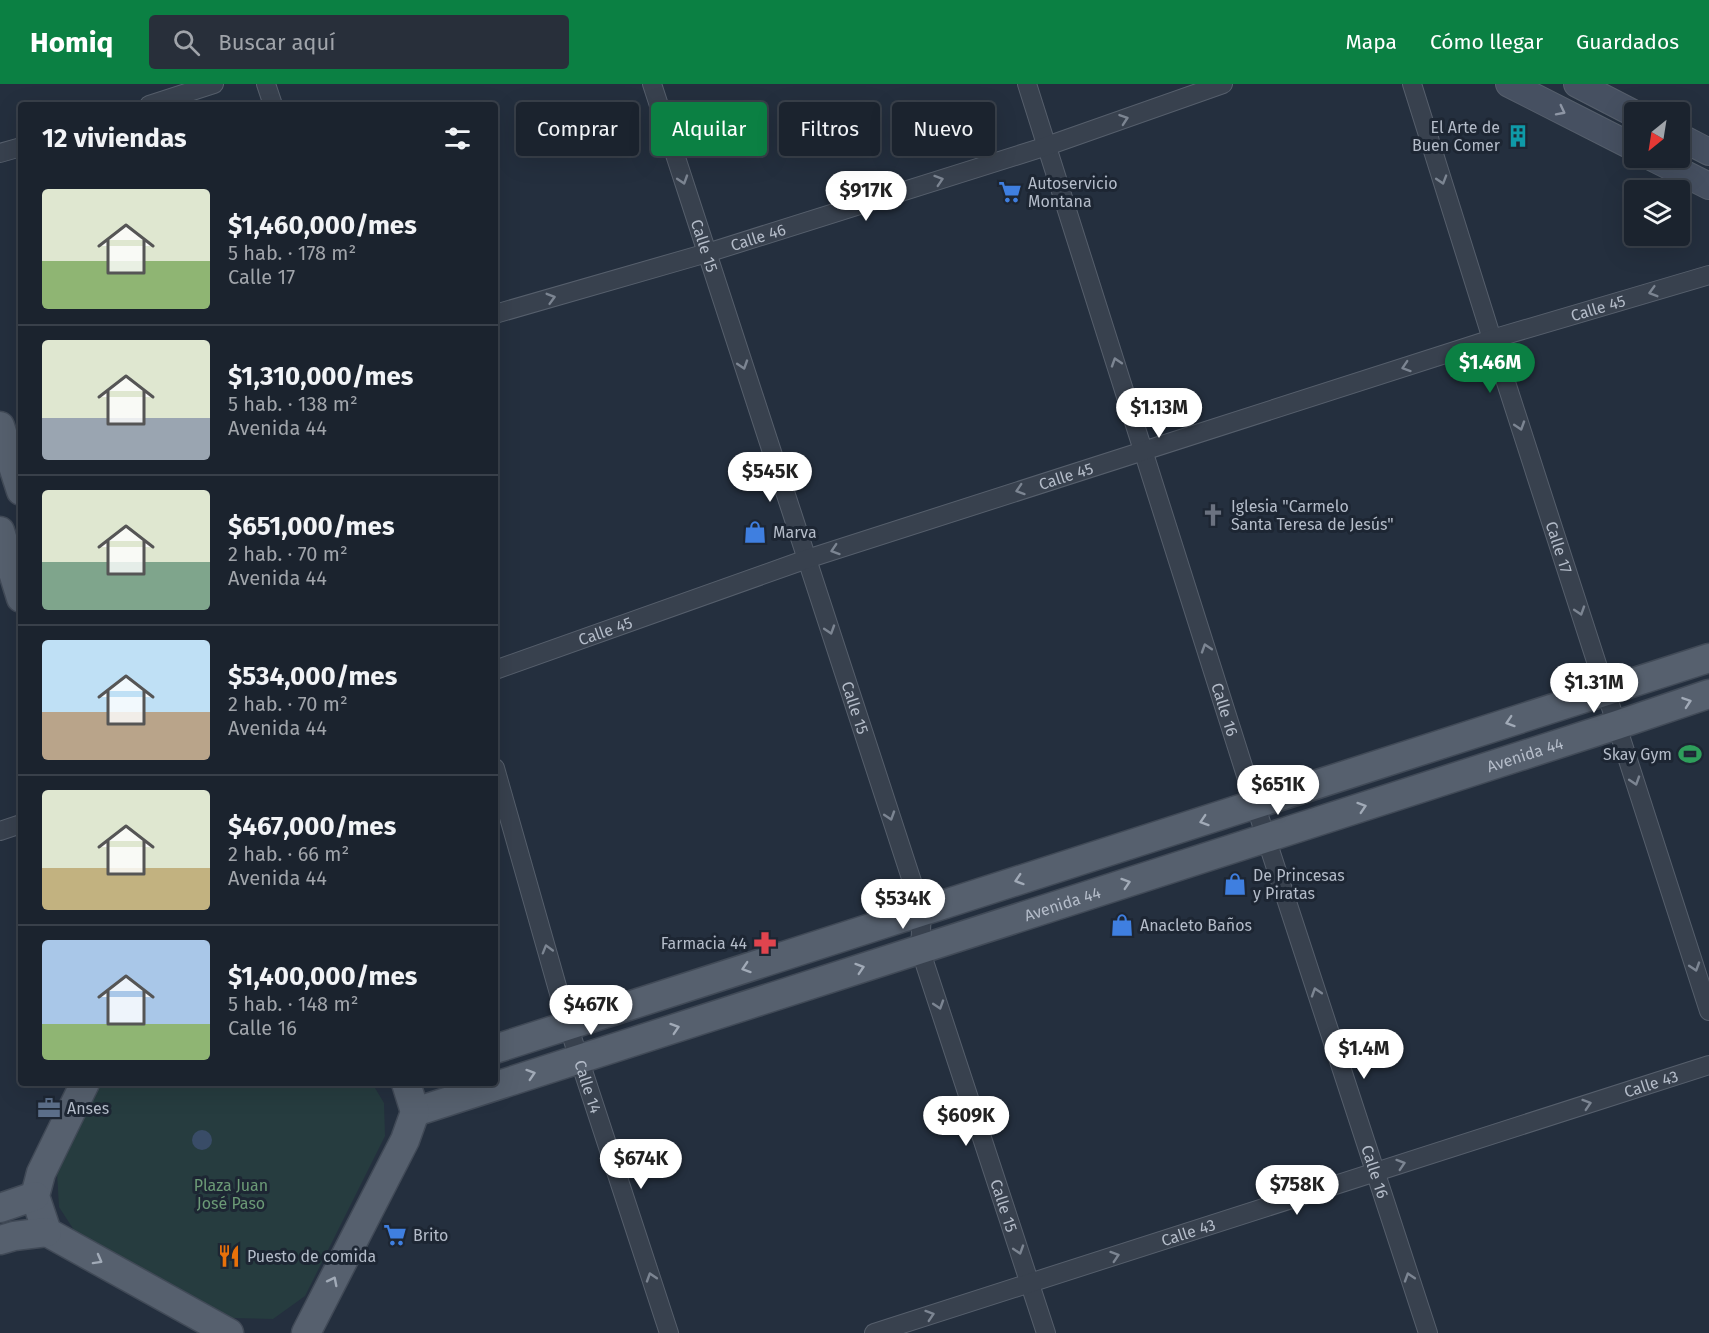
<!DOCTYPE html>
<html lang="es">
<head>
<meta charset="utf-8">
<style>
  body { margin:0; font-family:"Fira Sans",sans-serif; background:#282f3a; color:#f1f3f6; height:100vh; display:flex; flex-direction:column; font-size:22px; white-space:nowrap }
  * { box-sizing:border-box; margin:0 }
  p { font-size:20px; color:#a0a4aa }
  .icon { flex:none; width:33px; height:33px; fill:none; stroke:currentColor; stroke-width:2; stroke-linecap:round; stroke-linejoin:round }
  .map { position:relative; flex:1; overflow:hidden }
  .details { position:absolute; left:18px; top:18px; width:480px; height:984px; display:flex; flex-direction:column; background:#1b232e; border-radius:6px; box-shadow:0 6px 24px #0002,0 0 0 2px #39404a }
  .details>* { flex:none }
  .top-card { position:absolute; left:516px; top:18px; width:570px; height:54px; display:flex; gap:12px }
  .needle { width:39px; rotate:210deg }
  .tools { position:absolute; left:1624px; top:18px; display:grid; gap:12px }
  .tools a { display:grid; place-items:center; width:66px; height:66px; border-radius:6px; background:#1b232e; box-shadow:0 6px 24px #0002,0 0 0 2px #39404a; font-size:30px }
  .price { position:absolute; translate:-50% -51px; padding:0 14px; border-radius:21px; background:#fff; color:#222; font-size:20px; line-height:39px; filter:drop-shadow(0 2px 3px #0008) }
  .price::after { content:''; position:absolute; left:50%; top:36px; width:18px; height:14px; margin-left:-9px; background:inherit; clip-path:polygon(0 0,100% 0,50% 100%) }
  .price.current { background:#0b8043; color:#fff }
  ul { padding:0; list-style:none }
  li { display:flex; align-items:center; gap:18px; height:150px; padding:0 24px }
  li+li { border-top:2px solid #39404a }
  li span { display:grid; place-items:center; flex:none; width:168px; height:120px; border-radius:6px; color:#555 }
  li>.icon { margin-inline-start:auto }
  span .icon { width:72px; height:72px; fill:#fffc; stroke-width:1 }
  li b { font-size:26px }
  h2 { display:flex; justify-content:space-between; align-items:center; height:72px; padding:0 24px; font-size:26px }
  .pill { padding:0 21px; border-radius:6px; background:#1b232e; box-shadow:0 6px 24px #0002,0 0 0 2px #39404a; font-size:21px; line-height:54px }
  .pill.current { background:#0b8043; color:#fff }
  header { display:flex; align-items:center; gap:36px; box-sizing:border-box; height:84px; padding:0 30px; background:#0b8043; color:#fff }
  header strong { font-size:28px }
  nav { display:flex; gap:33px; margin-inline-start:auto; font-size:21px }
  .search { width:420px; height:54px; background:#282f3a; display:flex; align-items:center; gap:15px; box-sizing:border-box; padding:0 21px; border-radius:6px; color:#a0a4aa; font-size:22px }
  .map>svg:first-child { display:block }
  .green { fill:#263c3f }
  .water { fill:#394c67 }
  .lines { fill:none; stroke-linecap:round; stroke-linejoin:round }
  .street-casing { stroke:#565f6c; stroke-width:20 }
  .secondary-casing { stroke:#565f6c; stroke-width:28 }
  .primary-casing { stroke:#414a57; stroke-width:31 }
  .street { stroke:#38414e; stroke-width:18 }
  .secondary { stroke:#465061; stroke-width:26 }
  .primary { stroke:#56606e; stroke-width:28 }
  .oneway { stroke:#8e96a5 }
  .oneway2 { stroke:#7c8592 }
  .oneway3 { stroke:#a1aab7 }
  .labels { text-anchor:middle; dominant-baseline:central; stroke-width:6; stroke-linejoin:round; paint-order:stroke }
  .poi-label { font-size:16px; fill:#b4bcc9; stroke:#1d2633; text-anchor:start }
  .street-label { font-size:16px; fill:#b4bcc9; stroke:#1d2633 }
  .park-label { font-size:16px; fill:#6b9a76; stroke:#1d2633 }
</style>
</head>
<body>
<header>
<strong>Homiq</strong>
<div class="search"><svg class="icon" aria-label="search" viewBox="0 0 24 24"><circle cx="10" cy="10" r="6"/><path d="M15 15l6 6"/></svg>Buscar aquí</div>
<nav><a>Mapa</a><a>Cómo llegar</a><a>Guardados</a></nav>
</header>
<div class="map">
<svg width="1709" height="1249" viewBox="0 0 1709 1249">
  <rect width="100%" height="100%" fill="#242f3e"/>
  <path class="green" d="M101,999H372L384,1019L385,1052L305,1212L273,1235L230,1234L83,1160L59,1123L57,1088Z"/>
  <path class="water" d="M192 1056a10 10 0 1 1 20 0a10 10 0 1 1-20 0Z"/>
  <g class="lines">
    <g class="street-casing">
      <g id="street">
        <path d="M266,0L273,21"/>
        <path id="s1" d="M652,0L922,828L920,865L1046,1249"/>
        <path id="s2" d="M1027,0L1255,720L1428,1249"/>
        <path id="s3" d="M1412,0L1492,255L1709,927"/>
        <path d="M149,21L214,0"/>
        <path d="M0,69L21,63"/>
        <path id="s4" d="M495,230L707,169L1047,62L1223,0"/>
        <path id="s5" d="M495,586L807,475L1492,255L1709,191"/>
        <path id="s6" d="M495,684L568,941L669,1249"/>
        <path d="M0,747L21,740"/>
        <path id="s7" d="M874,1249L1709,981"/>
      </g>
    </g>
    <g class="secondary-casing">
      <path id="secondary" d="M1509,0L1635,64
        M1577,0L1635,30
        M1680,53L1709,68
        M1653,74L1709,102"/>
    </g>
    <g class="primary-casing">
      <g id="primary">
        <path d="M0,342L21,407"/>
        <path d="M0,447L21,514"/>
        <path d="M495,965L1709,574"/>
        <path d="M85,999L41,1089L35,1112L47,1148L229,1249"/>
        <path id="s8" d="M415,1028L1617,641L1709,610"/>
        <path d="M0,1124L35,1112"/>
        <path d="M0,1156L14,1152L47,1148"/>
        <path d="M306,1249L405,1056L415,1028L406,999"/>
      </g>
    </g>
    <use href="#street" class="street"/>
    <use href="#secondary" class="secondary"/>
    <use href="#primary" class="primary"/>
  </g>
  <defs><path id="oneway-chevron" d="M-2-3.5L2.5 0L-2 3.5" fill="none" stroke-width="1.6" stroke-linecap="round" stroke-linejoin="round" transform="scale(1.5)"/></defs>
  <use class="oneway" href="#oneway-chevron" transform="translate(1561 27) rotate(27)"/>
  <g class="oneway2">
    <use href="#oneway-chevron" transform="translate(1124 35) rotate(-19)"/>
    <use href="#oneway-chevron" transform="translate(683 96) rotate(72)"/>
    <use href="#oneway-chevron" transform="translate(939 96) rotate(-18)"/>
    <use href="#oneway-chevron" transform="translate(1442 96) rotate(73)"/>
    <use href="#oneway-chevron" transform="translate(1653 208) rotate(164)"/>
    <use href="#oneway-chevron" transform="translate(551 214) rotate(-16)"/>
    <use href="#oneway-chevron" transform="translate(1116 278) rotate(-108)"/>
    <use href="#oneway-chevron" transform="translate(743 281) rotate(72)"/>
    <use href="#oneway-chevron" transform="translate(1406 283) rotate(162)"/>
    <use href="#oneway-chevron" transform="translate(1520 342) rotate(72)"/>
    <use href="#oneway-chevron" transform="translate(1020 406) rotate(162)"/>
    <use href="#oneway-chevron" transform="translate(835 466) rotate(162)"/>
    <use href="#oneway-chevron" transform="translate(1580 527) rotate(72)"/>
    <use href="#oneway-chevron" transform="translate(830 546) rotate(72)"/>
    <use href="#oneway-chevron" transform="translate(1206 564) rotate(-108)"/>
    <use href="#oneway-chevron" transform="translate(1635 697) rotate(72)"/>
    <use href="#oneway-chevron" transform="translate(890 732) rotate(72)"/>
    <use href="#oneway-chevron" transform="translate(547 865) rotate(-106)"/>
    <use href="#oneway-chevron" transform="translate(1695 883) rotate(72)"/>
    <use href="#oneway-chevron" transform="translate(1316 908) rotate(-108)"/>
    <use href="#oneway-chevron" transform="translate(939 921) rotate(72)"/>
    <use href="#oneway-chevron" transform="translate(1587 1020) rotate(-18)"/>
    <use href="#oneway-chevron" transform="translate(1401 1080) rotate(-18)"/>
    <use href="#oneway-chevron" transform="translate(1019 1166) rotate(72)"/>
    <use href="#oneway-chevron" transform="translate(1115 1172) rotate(-18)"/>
    <use href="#oneway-chevron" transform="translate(651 1193) rotate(-108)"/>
    <use href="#oneway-chevron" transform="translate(1409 1193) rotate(-108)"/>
    <use href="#oneway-chevron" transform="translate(930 1231) rotate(-18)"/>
  </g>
  <g class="oneway3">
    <use href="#oneway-chevron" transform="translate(1687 618) rotate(-19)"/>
    <use href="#oneway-chevron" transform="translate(1510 638) rotate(162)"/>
    <use href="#oneway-chevron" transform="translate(1362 723) rotate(-18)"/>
    <use href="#oneway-chevron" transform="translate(1204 737) rotate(162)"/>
    <use href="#oneway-chevron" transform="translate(1019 796) rotate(162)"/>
    <use href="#oneway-chevron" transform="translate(1126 799) rotate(-18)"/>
    <use href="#oneway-chevron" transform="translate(746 884) rotate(162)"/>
    <use href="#oneway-chevron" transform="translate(860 884) rotate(-18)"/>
    <use href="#oneway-chevron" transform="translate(675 944) rotate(-18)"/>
    <use href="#oneway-chevron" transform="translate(531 990) rotate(-18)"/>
    <use href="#oneway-chevron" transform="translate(98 1176) rotate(29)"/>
    <use href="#oneway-chevron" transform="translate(333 1197) rotate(-63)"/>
  </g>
  <defs>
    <g id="building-bare" transform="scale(1.8)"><path d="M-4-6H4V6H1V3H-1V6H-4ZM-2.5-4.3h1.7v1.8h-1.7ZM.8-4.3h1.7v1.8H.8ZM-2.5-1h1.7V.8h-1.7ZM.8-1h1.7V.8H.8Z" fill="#0f9aa8" stroke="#1d2633" stroke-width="2.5" paint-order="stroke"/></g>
    <g id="supermarket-bare" transform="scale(1.8)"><path d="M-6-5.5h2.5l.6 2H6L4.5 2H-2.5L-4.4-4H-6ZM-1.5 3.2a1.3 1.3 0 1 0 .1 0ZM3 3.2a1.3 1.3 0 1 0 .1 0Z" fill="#3f7fe0" stroke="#1d2633" stroke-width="2.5" paint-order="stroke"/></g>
    <g id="church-bare" transform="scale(1.8)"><path d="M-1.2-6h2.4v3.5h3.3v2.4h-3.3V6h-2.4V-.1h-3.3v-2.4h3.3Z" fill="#6b7280" stroke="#1d2633" stroke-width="2.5" paint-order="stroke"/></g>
    <g id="shop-bare" transform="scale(1.8)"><path d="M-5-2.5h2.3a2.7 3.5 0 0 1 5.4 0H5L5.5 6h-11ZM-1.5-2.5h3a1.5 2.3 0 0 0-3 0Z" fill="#3f7fe0" stroke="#1d2633" stroke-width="2.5" paint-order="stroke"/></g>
    <g id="stadium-bare" transform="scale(1.8)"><path d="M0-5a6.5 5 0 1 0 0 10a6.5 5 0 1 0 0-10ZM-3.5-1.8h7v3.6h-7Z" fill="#2e9e5b" stroke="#1d2633" stroke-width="2.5" paint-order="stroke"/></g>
    <g id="pharmacy-bare" transform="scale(1.8)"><path d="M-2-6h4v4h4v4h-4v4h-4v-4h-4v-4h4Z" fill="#e0444e" stroke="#1d2633" stroke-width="2.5" paint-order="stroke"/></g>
    <g id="office-bare" transform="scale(1.8)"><path d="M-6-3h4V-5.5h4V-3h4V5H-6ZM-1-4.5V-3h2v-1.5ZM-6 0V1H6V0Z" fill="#5c6f8a" stroke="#1d2633" stroke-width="2.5" paint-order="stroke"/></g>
    <g id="restaurant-bare" transform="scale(1.8)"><path d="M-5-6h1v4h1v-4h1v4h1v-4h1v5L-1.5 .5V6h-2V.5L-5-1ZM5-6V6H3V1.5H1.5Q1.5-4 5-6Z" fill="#e8710a" stroke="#1d2633" stroke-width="2.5" paint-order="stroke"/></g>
  </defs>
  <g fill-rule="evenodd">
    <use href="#building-bare" x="1518" y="52"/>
    <use href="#supermarket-bare" x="1010" y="108"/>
    <use href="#church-bare" x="1213" y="431"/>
    <use href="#shop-bare" x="755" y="448"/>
    <use href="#stadium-bare" x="1690" y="670"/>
    <use href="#shop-bare" x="1235" y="800"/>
    <use href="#shop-bare" x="1122" y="841"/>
    <use href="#pharmacy-bare" x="765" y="859"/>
    <use href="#office-bare" x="49" y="1024"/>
    <use href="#supermarket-bare" x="395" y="1151"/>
    <use href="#restaurant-bare" x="229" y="1172"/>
  </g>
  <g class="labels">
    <g class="poi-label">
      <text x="1500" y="43" text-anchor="end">El Arte de<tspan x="1500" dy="18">Buen Comer</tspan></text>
      <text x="1028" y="99">Autoservicio<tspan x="1028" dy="18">Montana</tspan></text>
      <text x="1231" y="422">Iglesia "Carmelo<tspan x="1231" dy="18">Santa Teresa de Jesús"</tspan></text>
      <text x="773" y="448">Marva</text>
      <text x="1672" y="670" text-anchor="end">Skay Gym</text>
      <text x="1253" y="791">De Princesas<tspan x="1253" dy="18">y Piratas</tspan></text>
      <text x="1140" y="841">Anacleto Baños</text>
      <text x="747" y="859" text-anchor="end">Farmacia 44</text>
      <text x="67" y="1024">Anses</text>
      <text x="413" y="1151">Brito</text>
      <text x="247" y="1172">Puesto de comida</text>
    </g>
    <g class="street-label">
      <text stroke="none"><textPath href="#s4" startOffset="274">Calle 46</textPath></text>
      <text stroke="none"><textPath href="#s1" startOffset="170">Calle 15</textPath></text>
      <text stroke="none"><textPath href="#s5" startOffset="1161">Calle 45</textPath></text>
      <text stroke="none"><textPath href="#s5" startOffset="603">Calle 45</textPath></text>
      <text stroke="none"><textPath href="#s3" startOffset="486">Calle 17</textPath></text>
      <text stroke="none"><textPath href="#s5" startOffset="117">Calle 45</textPath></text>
      <text stroke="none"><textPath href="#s1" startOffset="656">Calle 15</textPath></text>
      <text stroke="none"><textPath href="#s2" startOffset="656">Calle 16</textPath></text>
      <text stroke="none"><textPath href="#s8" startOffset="1166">Avenida 44</textPath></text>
      <text stroke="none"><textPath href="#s8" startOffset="680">Avenida 44</textPath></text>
      <text stroke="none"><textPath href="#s7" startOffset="816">Calle 43</textPath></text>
      <text stroke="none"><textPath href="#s6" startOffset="332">Calle 14</textPath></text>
      <text stroke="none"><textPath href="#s2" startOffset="1142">Calle 16</textPath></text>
      <text stroke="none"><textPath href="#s1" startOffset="1178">Calle 15</textPath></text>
      <text stroke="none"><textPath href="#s7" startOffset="330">Calle 43</textPath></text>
    </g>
    <g class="park-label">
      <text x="231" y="1101">Plaza Juan<tspan x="231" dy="18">José Paso</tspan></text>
    </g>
  </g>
</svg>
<div class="tools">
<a><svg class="needle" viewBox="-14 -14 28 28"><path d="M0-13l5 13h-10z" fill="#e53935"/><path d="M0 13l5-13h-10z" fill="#a0a4aa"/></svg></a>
<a><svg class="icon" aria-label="layers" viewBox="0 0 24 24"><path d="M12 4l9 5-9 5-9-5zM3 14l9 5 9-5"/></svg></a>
</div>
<b class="price" style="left:866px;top:138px">$917K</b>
<b class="price current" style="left:1490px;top:310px">$1.46M</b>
<b class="price" style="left:1159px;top:355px">$1.13M</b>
<b class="price" style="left:770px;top:419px">$545K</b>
<b class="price" style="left:1594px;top:630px">$1.31M</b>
<b class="price" style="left:1278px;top:732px">$651K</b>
<b class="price" style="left:903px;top:846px">$534K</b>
<b class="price" style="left:591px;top:952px">$467K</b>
<b class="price" style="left:1364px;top:996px">$1.4M</b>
<b class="price" style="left:966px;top:1063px">$609K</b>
<b class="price" style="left:641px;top:1106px">$674K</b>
<b class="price" style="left:1297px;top:1132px">$758K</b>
<div class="top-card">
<a class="pill">Comprar</a>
<a class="pill current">Alquilar</a>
<a class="pill">Filtros</a>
<a class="pill">Nuevo</a>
</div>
<section class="details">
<h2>12 viviendas<svg class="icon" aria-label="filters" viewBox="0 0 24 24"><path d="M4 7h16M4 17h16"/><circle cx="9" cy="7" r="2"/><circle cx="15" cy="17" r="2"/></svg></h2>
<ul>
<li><span style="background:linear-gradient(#dfe7d0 60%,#8fb573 0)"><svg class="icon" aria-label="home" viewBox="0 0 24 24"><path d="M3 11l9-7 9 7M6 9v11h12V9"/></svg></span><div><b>$1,460,000/mes</b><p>5 hab. · 178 m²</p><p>Calle 17</p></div></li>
<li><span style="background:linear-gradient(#dfe7d0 65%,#9aa5b1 0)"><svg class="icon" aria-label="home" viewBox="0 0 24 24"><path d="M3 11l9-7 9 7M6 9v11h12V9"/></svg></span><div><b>$1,310,000/mes</b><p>5 hab. · 138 m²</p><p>Avenida 44</p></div></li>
<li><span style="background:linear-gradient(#dfe7d0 60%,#7fa58c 0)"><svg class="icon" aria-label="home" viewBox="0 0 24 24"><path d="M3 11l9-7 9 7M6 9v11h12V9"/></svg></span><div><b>$651,000/mes</b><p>2 hab. · 70 m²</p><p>Avenida 44</p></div></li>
<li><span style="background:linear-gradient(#bfe0f5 60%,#b9a48a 0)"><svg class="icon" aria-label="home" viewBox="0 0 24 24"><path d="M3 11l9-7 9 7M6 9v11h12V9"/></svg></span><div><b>$534,000/mes</b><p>2 hab. · 70 m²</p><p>Avenida 44</p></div></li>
<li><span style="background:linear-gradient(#dfe7d0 65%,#c2b280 0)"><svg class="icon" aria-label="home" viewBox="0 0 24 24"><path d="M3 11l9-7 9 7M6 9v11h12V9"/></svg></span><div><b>$467,000/mes</b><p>2 hab. · 66 m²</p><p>Avenida 44</p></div></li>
<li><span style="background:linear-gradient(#a9c7e8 70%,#8fb573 0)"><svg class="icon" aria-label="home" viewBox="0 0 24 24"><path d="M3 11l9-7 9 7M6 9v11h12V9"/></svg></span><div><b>$1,400,000/mes</b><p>5 hab. · 148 m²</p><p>Calle 16</p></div></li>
</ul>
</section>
</div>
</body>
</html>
